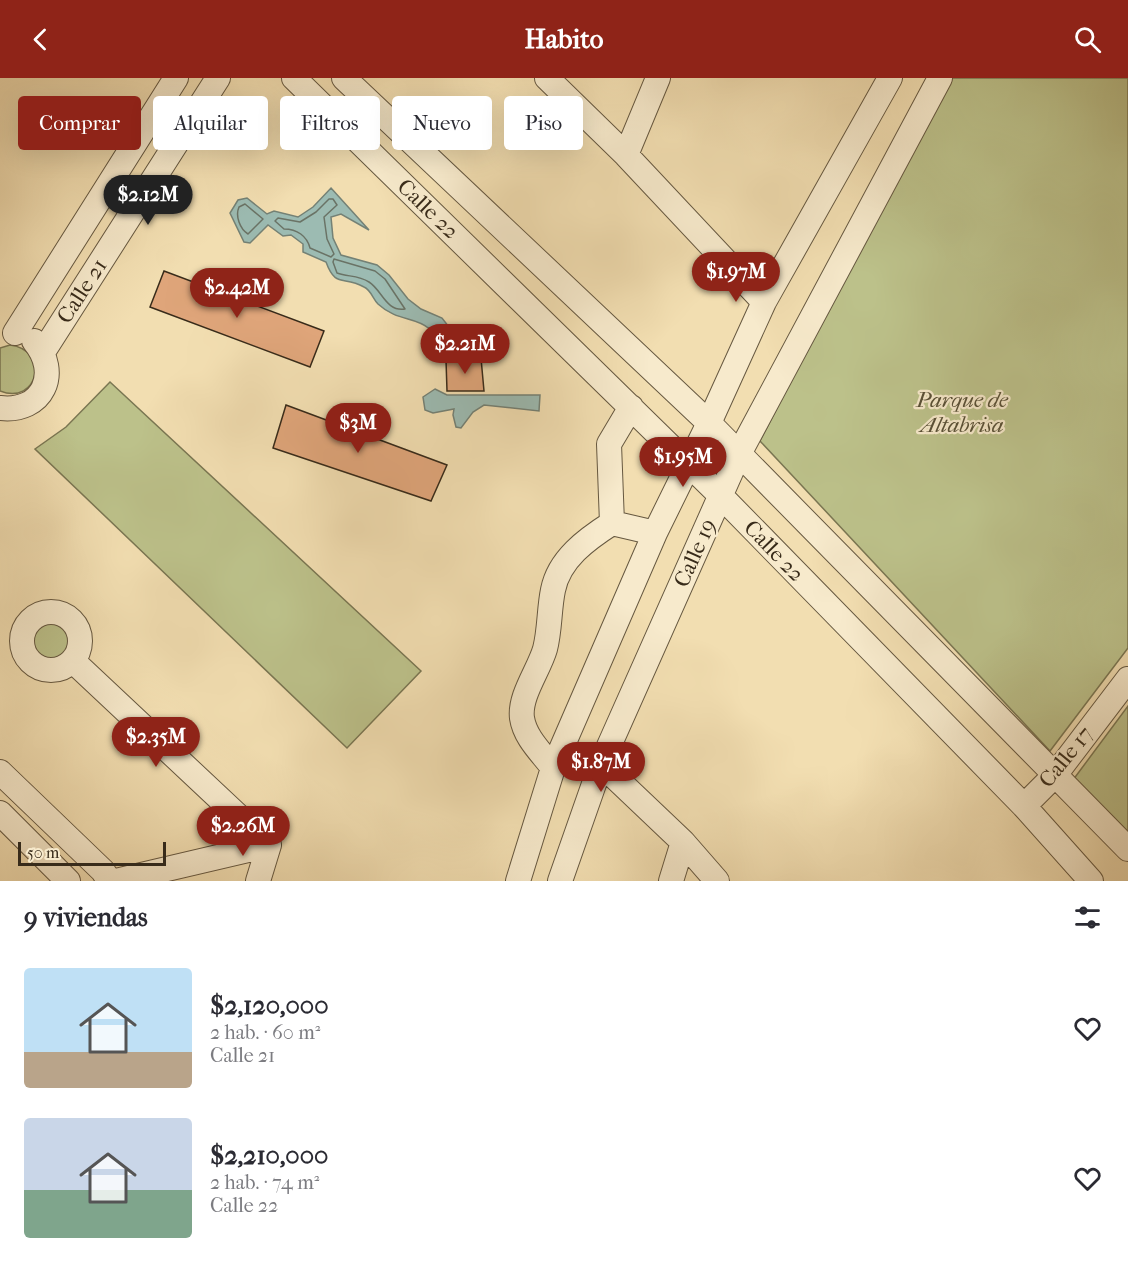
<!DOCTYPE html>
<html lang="es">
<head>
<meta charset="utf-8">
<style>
  body { margin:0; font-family:"IM FELL French Canon",serif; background:#f7f7f7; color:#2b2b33; height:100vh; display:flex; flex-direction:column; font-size:22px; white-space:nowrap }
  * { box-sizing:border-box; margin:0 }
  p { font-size:20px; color:#7c7c81 }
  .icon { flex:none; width:33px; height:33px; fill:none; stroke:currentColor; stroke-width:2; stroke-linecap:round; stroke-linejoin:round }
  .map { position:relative; height:803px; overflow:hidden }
  .panel { display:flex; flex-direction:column; background:#fff; flex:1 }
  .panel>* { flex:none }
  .top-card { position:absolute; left:18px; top:18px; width:600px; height:54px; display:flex; gap:12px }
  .scale { position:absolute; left:18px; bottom:15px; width:148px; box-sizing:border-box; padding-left:6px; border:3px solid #382b1a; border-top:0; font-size:16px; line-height:21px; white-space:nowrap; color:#382b1a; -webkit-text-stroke:4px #f7eacc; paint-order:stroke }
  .price { position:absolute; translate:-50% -51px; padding:0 14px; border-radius:21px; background:#8f2418; color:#fff; font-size:20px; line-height:39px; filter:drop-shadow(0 2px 3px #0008) }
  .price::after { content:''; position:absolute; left:50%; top:36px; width:18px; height:14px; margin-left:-9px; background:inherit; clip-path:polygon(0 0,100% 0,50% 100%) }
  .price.selected { background:#222; color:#fff }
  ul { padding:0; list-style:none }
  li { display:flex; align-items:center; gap:18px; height:150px; padding:0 24px }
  li span { display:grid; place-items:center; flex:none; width:168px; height:120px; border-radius:6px; color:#555 }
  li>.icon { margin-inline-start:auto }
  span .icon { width:72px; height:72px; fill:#fffc; stroke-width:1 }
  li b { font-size:26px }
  h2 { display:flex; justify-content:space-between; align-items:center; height:72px; padding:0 24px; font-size:26px }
  .tag { padding:0 21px; border-radius:6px; background:#fff; box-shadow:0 6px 24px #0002; font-size:21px; line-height:54px }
  .tag.selected { background:#8f2418; color:#fff }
  header { display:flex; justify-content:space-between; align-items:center; height:78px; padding:0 24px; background:#8f2418; color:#fff; font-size:27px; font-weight:700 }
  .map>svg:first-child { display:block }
  .green { fill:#bcc18a; stroke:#7a7652; stroke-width:1.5 }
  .water { fill:#9cbbb2; stroke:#748175; stroke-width:1.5 }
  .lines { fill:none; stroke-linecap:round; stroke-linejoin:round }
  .shore { stroke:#6a7366; stroke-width:1.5 }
  .building { fill:#dfa57a; stroke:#382b1a; stroke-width:1.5 }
  .minor-casing { stroke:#665840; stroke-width:26 }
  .minor { stroke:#f7eacc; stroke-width:24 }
  .labels { text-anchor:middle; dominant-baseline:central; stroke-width:4.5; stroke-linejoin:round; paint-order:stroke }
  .street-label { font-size:22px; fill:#382b1a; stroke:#f7eacc }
  .park-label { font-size:22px; font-style:italic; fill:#595036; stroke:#f7eacc }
</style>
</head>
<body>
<header><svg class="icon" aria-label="back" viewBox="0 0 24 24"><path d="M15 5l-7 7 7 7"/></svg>Habito<svg class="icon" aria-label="search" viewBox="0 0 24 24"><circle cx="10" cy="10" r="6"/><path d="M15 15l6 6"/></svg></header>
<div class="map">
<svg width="1128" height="803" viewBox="0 0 1128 803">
  <rect width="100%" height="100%" fill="#f2deb1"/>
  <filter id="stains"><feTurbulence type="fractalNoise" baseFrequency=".00333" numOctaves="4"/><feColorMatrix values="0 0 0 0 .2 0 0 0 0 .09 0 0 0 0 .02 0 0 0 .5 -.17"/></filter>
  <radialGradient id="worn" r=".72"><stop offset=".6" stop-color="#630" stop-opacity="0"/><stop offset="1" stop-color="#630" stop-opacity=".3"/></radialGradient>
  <path class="green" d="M947,0H1128V570L1050,673L760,363Z
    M10,267C51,272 38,328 0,313V270Z
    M110,304L421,593L347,670L35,371L66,349Z
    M32 563a20 20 0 1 1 40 0a20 20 0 1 1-40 0Z
    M1128,628V756L1073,702Z"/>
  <path class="water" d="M331,110L369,152L341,136L331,139L333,160L341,177L377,187L389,197L408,221L421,231L442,240L456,258L475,264V276L444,278C430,230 405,251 378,226C373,221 371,212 364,209C343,197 336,211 326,184L303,174V166L291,157L283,158L268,147L250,165L244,164L230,135L238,122L247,120L267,136L274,133L298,139L313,129Z
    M435,311L447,317H540L539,333L484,327L473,334L461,350L456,349L453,337L454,331L433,335L425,332L423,319Z"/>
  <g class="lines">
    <path class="shore" d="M329,121H333L337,127L324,139L327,161L334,176L331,179L310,170C307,158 297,151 284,151L275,143L278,140L300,144L316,134Z
      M245,126L263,141L248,156C240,151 235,138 239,129Z
      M334,181L375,193L385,201L405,231C386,234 382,212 369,204C358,197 348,199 337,195L333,184Z"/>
  </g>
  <path class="building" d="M164,193L324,253L310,289L150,229Z
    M481,280L484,313H447L446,282Z
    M286,327L447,387L431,423L273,370Z"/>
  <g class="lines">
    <g class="minor-casing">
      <path id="minor" d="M294,0L720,417L1024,728L1091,803
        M344,0L709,345L1128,771
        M547,0L626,77L764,224
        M626,77L658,0
        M15,255L176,0
        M43,274L218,0
        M631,329L609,366L612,445L655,455
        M0,330C43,335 61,295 34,263
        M22 563a29 29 0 1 1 58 0a29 29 0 1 1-58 0Z
        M73,583L269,767
        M601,686L683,764L717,803
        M553,690C542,675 525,660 522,640C519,618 539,592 545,571C550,552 549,531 553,512C559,481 587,461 612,445
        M0,694L103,793L109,803
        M1024,728L1055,697L1128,601
        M0,735L68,803
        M116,803L269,767
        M258,803L269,767
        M518,803L553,690L655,455L709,345L764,224L890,0
        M560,803L601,686L739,376L940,0
        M671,803L683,764"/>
    </g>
    <use href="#minor" class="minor"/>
  </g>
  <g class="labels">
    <g class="street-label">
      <text transform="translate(428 131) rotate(44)">Calle 22</text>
      <text transform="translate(82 213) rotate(-57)">Calle 21</text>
      <text transform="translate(774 473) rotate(46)">Calle 22</text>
      <text transform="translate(695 475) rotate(-66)">Calle 19</text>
      <text transform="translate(1066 679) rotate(-51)">Calle 17</text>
    </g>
    <g class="park-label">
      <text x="962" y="322">Parque de<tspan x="962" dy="25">Altabrisa</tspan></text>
    </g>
  </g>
  <rect width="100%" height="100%" filter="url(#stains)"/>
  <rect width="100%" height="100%" fill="url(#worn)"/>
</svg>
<div class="scale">50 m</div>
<b class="price selected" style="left:148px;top:148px">$2.12M</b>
<b class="price" style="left:736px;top:225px">$1.97M</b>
<b class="price" style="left:237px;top:241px">$2.42M</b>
<b class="price" style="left:465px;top:297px">$2.21M</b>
<b class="price" style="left:358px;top:376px">$3M</b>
<b class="price" style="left:683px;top:410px">$1.95M</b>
<b class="price" style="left:156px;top:690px">$2.35M</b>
<b class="price" style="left:601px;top:715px">$1.87M</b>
<b class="price" style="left:243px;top:779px">$2.26M</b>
<div class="top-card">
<a class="tag selected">Comprar</a>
<a class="tag">Alquilar</a>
<a class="tag">Filtros</a>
<a class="tag">Nuevo</a>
<a class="tag">Piso</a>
</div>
</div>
<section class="panel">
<h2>9 viviendas<svg class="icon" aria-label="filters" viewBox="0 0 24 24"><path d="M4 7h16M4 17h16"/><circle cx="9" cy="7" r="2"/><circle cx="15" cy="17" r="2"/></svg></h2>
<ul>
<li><span style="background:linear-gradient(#bfe0f5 70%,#b9a48a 0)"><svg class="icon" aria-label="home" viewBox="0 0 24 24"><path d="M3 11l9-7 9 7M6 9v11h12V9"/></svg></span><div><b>$2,120,000</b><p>2 hab. · 60 m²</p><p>Calle 21</p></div><svg class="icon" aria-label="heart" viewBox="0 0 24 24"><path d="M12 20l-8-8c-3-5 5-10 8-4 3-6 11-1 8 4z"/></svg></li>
<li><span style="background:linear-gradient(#c9d6e8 60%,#7fa58c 0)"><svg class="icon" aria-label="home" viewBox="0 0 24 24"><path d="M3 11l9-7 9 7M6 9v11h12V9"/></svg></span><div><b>$2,210,000</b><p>2 hab. · 74 m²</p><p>Calle 22</p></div><svg class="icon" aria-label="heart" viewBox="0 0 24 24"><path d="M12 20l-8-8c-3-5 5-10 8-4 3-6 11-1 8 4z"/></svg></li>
</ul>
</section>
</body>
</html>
